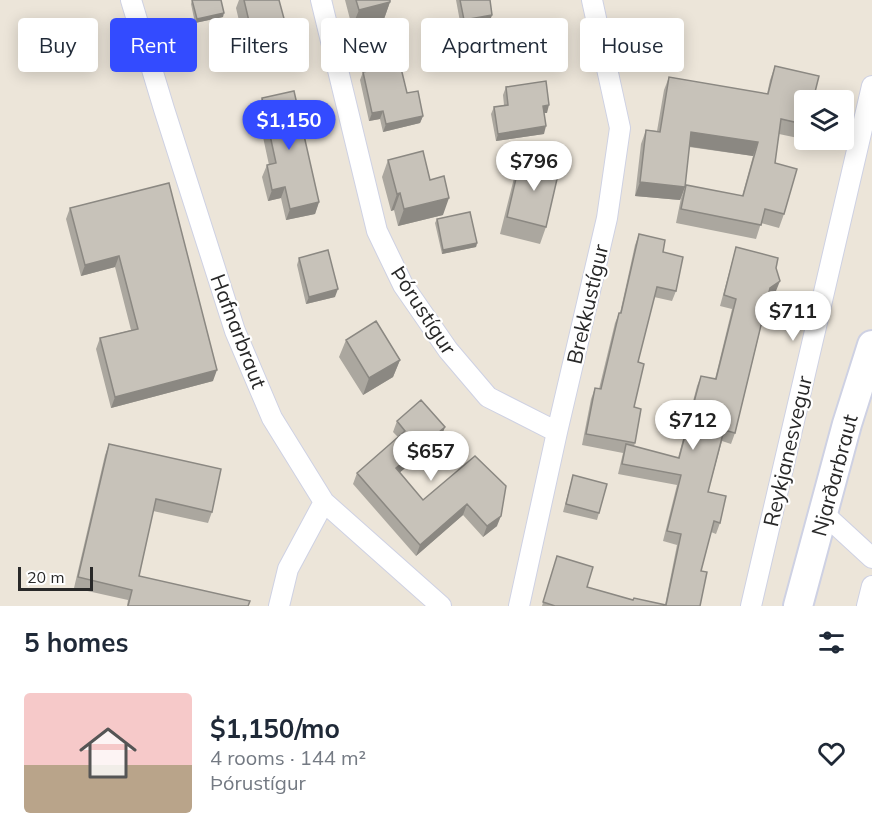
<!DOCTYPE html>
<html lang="en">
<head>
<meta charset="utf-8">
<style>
  body { margin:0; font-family:Mulish,sans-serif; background:#f6f6f7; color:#1f2937; height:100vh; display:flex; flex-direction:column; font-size:22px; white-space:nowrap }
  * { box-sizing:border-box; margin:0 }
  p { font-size:20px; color:#747a83 }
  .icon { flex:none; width:33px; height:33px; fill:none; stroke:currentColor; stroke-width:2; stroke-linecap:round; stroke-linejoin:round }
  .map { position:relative; height:606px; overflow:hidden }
  .details { display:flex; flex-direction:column; background:#fff; flex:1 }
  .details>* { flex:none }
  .guide { position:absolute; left:18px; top:18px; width:837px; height:54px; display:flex; gap:12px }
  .tools { position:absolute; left:794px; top:90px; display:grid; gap:12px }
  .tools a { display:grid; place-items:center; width:60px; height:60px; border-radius:6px; background:#fff; box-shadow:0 3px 15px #0003; font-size:30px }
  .scale { position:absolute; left:18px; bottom:15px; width:75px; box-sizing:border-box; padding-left:6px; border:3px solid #282828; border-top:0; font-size:16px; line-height:21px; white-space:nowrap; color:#282828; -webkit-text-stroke:4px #fff; paint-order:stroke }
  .price { position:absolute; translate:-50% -51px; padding:0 14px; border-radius:21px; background:#fff; color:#222; font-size:20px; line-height:39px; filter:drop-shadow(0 2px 3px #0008) }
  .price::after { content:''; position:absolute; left:50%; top:36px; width:18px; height:14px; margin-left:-9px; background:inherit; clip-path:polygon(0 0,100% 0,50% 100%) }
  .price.selected { background:#334bff; color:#fff }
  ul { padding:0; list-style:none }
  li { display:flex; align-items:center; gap:18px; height:150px; padding:0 24px }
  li+li { border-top:2px solid #e0e1e3 }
  li span { display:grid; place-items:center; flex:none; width:168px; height:120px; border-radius:6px; color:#555 }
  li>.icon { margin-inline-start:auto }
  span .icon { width:72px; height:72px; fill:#fffc; stroke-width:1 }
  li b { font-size:26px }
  h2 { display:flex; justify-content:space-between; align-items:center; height:72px; padding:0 24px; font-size:26px }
  .chip { padding:0 21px; border-radius:6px; background:#fff; box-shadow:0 3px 15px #0003; font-size:21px; line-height:54px }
  .chip.selected { background:#334bff; color:#fff }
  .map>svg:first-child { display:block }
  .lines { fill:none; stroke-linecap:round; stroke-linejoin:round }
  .minor-casing { stroke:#ced1e3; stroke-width:22 }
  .secondary-casing { stroke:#ced1e3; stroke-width:32 }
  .minor { stroke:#fff; stroke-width:20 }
  .secondary { stroke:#fff; stroke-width:28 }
  .wall { fill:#aba79f }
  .shaded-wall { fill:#8b8882 }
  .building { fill:#c7c2b9; stroke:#8b8882; stroke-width:1.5 }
  .labels { text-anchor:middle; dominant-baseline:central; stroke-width:4.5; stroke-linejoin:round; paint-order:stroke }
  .street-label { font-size:21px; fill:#282828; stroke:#fff }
</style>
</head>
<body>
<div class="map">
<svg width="872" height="606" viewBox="0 0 872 606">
  <rect width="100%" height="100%" fill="#ece5d9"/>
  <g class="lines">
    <g class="minor-casing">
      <path id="minor" d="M131,0L164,109L235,331L272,418L324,502L441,606
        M321,0L377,231L403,285L448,350L488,397L557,432
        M823,513L872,558
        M279,606L288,569L324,502
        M519,606L557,432L607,218L620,128L592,0
        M751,606L872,86
        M867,606L872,586"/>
    </g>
    <g class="secondary-casing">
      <path id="secondary" d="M798,606L847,424L872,345"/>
    </g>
    <use href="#minor" class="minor"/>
    <use href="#secondary" class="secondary"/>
  </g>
  <path class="wall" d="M192,0L223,17L195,23L191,4Z
    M239,0H279V43L246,50L236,8Z
    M345,0H390V2L384,19L352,27Z
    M456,0H490L492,15L489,23L461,27Z
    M775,66L804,100L803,124L798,138L779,134L775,163L784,214L779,228L761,223L756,239L676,223L681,198L686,185L742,196L753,156L689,147L685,187L680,200L635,196L641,144L646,130L657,131L664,90L669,77L767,94L770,80Z
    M363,72L407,93L423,116L420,123L383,132L380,119L369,121L360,80Z
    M506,87L547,113H544V134L496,141L491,114L494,107L504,105L503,95Z
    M262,98L319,202L315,214L286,220L281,198L268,201L262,177L267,165H269L257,109Z
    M521,157L546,227L540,244L500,234L515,174Z
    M388,160L430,180L443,215L398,226L394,210L391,211L382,177Z
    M169,183L213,381L111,408L96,349L100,338L131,330L115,267L81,276L66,219L70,208Z
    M437,219L477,243L476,247L442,254L435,223Z
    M639,234L663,252L676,291L672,301L654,297L638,362L634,407L635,443L634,446L678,458L697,386L701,376L715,379L732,309L720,306L733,258L736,247L776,268V291L768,298L735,433L731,444L722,441L708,492L720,523L716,534L711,532L701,571L700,606H542L557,556L587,587L633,600L665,605L677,545L663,541L677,485L618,474L623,453L582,445L591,399L595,388L599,389L615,323L619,313H620L635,245Z
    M299,258L335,297L306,304L297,265Z
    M346,340L400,360L393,377L363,395L339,357Z
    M397,421L441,438L399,473L423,500L475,456L497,526L483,537L463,515L416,556L353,484L357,473L398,437L393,432Z
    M109,444L212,512L208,523L153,511L139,576L248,606H127L128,600L74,588L105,455Z
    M573,475L599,513L597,520L563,512Z"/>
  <path class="shaded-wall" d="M390,2L384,19L352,27L359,10Z
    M224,13L223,17L195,23L197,19Z
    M492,15L489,23L461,27L464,20Z
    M286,26L279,43L246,50L252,34Z
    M549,105L547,113H540L543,106Z
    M383,111L380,119L369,121L372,113Z
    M423,116L420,123L383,132L386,124Z
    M546,126L544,134L496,141L498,134Z
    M691,132L758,142L753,156L686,146Z
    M640,182L685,187L680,200L635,196Z
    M285,187L281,198L268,201L272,190Z
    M400,193L394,210L391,211L397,194Z
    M449,198L443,215L398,226L404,209Z
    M319,202L315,214L286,220L290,209Z
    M477,243L476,247L442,254L443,250Z
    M119,256L115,267L81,276L85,265Z
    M780,281L776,291L767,299L770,288Z
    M338,289L335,297L306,304L309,297Z
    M400,360L393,377L363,395L369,378Z
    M217,370L213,381L111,408L115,397Z
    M445,427L441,438L392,479L396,468Z
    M467,504L463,515L416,556L420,545Z
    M501,516L497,526L483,537L487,526Z"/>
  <path class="building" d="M192,0H221L224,13L197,19Z
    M244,0H279L286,26L252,34Z
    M356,0H390V2L359,10Z
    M460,0H490L492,15L464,20Z
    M400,64L407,93L418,91L423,116L386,124L383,111L372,113L363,72Z
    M775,66L819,76L813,100H804V119L803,124L781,119L775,163L797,169L784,214L765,209L761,225L681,209L686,185L743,196L758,142L691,132L685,187L640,182L646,130L660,132L669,77L768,94Z
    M546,81L549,105L543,106L546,126L498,134L494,107L508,105L506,87Z
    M294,91L319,202L290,209L285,187L272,190L267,165L276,163L262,98Z
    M423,151L430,180L444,176L449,198L404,209L400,193L397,194L388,160Z
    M521,157L560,166L546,227L507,217Z
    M169,183L217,370L115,397L100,338L138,329L119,256L85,265L70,208Z
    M470,212L477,243L443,250L437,219Z
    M639,234L665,240L663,252L683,257L676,291L657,287L638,362L644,364L634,407L641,409L635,443L586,434L595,388L601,389L619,313H621Z
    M736,247L778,258L776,268L780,281L770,288L735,433L724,430L708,492L726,496L720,523L714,521L701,571L707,572L700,606H555L543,602L557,556L593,567L587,587L633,600L634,598L666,605L681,534L667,531L681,475L622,464L626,444L679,458L701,376L716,379L736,299L724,295Z
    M328,250L338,289L309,297L299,258Z
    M376,321L400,360L369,378L346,340Z
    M421,400L445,427L396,468L423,500L475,456L506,486L501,516L487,526L467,504L420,545L357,473L405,431L397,421Z
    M109,444L221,469L212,512L156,499L139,576L250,601L248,606H128L132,590L78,577Z
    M573,475L607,484L599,513L566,504Z"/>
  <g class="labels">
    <g class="street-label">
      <text transform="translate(587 304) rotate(-77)">Brekkustígur</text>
      <text transform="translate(424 310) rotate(57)">Þórustígur</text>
      <text transform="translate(239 331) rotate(69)">Hafnarbraut</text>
      <text transform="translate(787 451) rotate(-77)">Reykjanesvegur</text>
      <text transform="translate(834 475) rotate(-75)">Njarðarbraut</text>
    </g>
  </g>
</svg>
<div class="tools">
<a><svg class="icon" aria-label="layers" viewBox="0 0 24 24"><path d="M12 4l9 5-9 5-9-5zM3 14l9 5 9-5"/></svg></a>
</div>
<div class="scale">20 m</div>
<b class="price selected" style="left:289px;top:151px">$1,150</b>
<b class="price" style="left:534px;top:192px">$796</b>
<b class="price" style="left:793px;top:342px">$711</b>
<b class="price" style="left:693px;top:451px">$712</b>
<b class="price" style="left:431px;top:482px">$657</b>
<div class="guide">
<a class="chip">Buy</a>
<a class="chip selected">Rent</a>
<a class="chip">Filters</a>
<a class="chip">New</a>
<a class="chip">Apartment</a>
<a class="chip">House</a>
</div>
</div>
<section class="details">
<h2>5 homes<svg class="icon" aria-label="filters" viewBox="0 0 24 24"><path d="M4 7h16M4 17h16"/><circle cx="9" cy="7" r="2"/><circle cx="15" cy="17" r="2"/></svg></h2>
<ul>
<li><span style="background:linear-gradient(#f6c9c9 60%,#b9a48a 0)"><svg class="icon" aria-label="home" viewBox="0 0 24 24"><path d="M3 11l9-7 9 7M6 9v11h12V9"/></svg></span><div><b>$1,150/mo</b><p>4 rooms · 144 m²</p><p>Þórustígur</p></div><svg class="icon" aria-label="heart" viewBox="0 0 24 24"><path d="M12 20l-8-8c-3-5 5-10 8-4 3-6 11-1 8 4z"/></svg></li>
</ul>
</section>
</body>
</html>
